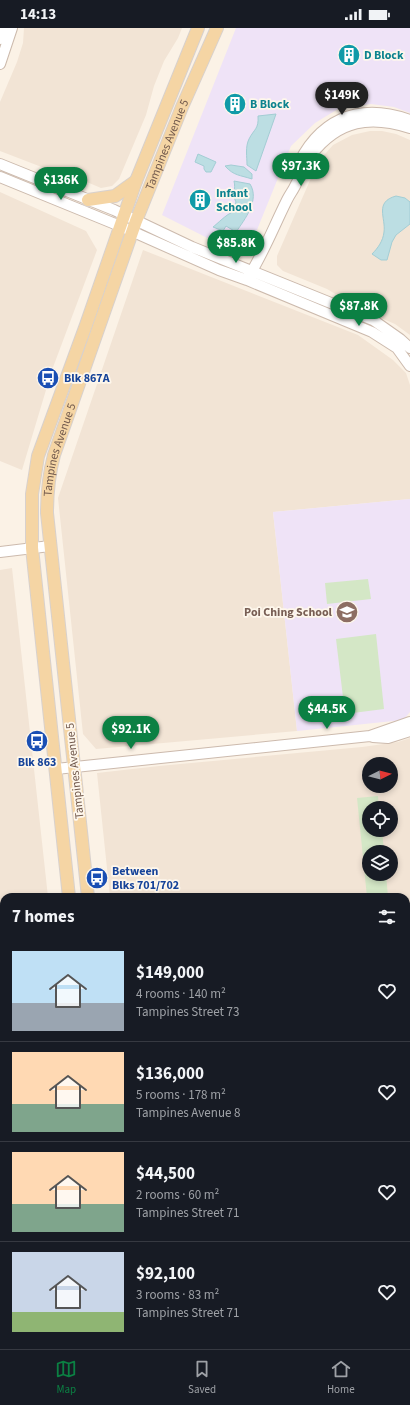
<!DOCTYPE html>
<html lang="en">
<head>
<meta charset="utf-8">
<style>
  body { margin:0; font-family:"Source Sans 3",sans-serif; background:#20242c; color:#f1f3f6; height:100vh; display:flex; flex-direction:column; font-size:15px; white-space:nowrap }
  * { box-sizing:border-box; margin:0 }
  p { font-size:13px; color:#9ea1a6 }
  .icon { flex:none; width:22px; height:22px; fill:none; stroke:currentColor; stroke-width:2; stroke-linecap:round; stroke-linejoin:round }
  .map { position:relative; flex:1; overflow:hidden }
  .drawer { position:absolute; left:0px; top:865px; width:410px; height:456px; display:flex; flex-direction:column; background:#171b24; border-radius:12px 12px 0 0; box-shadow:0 2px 6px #0003 }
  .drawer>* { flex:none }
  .needle { width:26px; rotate:84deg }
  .controls { position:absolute; left:362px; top:729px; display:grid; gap:8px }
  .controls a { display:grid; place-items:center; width:36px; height:36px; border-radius:50%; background:#171b24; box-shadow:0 2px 6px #0003; font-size:20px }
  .price { position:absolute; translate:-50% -34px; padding:0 9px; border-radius:14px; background:#0b8043; color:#fff; font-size:13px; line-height:26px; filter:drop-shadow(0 1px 2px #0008) }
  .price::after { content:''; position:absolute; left:50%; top:24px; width:12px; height:9px; margin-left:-6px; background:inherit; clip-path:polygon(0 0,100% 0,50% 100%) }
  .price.on { background:#222; color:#fff }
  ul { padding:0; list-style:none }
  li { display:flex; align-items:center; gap:12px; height:100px; padding:0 12px }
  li+li { border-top:1px solid #363941 }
  li span { display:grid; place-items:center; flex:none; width:112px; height:80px; border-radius:0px; color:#555 }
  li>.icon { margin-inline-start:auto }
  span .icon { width:48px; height:48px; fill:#fffc; stroke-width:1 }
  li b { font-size:17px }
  h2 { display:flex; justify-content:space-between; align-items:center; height:48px; padding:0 12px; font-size:17px }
  .status { display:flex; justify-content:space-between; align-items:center; height:28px; padding:0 20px; background:#171b24; direction:ltr }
  .status svg { height:11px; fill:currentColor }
  .dock { display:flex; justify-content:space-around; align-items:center; height:56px; border-top:1px solid #363941; background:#171b24; font-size:11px; color:#9ea1a6 }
  .dock a { display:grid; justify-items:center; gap:2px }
  .dock .on { color:#0b8043 }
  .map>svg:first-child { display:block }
  .residential { fill:#f2e4d5; fill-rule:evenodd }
  .education { fill:#efe3f7 }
  .green { fill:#d4e7c6 }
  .water { fill:#bcdee3; stroke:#a3cdd4 }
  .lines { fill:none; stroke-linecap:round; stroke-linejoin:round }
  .minor-casing { stroke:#ccbaad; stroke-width:12 }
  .major-casing { stroke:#d8d1cd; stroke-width:14 }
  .minor { stroke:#fff; stroke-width:10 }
  .major { stroke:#f5d5a4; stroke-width:12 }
  .labels { text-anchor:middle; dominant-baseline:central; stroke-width:3.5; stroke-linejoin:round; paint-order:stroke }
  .culture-label { font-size:12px; font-weight:bold; fill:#0d838f; stroke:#fef7ec; text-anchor:start }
  .street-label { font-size:12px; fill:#725a4d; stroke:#fef7ec }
  .transit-label { font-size:12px; font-weight:bold; fill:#164399; stroke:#fef7ec; text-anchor:start }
  .education-label { font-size:12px; font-weight:bold; fill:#785e54; stroke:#fef7ec; text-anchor:end }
</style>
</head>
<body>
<div class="status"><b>14:13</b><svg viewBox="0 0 49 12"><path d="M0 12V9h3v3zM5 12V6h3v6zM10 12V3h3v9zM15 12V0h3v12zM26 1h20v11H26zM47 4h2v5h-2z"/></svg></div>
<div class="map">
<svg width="410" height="1321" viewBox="0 0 410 1321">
  <rect width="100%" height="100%" fill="#fbf2e6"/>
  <path class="residential" d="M24,0H182L178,10L164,33L154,58L146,87L119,151L112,158L101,160L75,149L52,143L0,123V74L17,34L23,15Z
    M370,103H382L396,106L410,112V307L395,296L362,282L327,261L283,243L277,237V228L318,134L333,117L352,107Z
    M0,164L86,203L97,222L52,342L22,442L0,433Z
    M143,222L358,307L393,332L406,345L410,357V471L273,484L297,703L96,721L83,706L58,470Z
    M12,540L48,869H4V1129H0V542Z
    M410,710V937H406V869H110L97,745L159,738L362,719L398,714ZM369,736H391V758H369ZM369,780H391V802H369ZM369,824H391V846H369Z
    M410,980V1194L406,1191V982Z
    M4,1166V1317H101L102,1321H0V1167Z
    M249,1317H371L368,1321H254Z"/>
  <path class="education" d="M236,0H410V85L394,79L371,76L338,81L315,95L291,118L250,219L242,224H235L162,187Z
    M410,471V684L403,692L297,703L273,484Z"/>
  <path class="green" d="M368,551L371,571L327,576L325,555Z
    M376,606L384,681L345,686L336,611Z
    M378,768L379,780H369V802H382L384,824H369V846H386L388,869H367L357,770Z"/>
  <path class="water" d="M276,86L256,143L247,137C247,129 245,119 249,111C254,101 259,101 258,88Z
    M198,126L216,134L211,144H206L204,141V138L195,134Z
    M231,137L244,139L252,146V151C240,147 234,148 225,138Z
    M234,153L250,156C260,172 245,191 236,204L226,198L223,203L213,199C217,196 227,186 231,185L236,174C232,167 236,161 234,153Z
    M396,168L405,170L410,174V196L396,207L392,214L387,232H381L372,226C378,220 383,213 384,204C386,190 374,174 396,168Z"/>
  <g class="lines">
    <g class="minor-casing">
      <path id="minor" d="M0,11L2,0
        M0,36L12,0
        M0,136L114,182L192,219L373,292L400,311L410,320
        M295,143C317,92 357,73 410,92
        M0,149L120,198L219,242L247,252L372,304L397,320L410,338
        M249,248C264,224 274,198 287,172C290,166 294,161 296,156C302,146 305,135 312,126C339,92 370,87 410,100
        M0,524L50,518
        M373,709L388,710L410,703
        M56,741L370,708L410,694
        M406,955H410
        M406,967H410
        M0,1141H4
        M0,1154H4
        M406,1204L410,1208
        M406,1222L410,1227
        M406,1297L410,1292
        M188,1317L211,1318L225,1321
        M232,1317L240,1321
        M142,1321L148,1317
        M386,1321L389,1317
        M407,1321L410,1317"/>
    </g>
    <g class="major-casing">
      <g id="major">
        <path d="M88,172L115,168L136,153"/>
        <path d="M69,869L32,520V466L38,428L86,297L136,153L198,0"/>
        <path id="s1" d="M88,869L47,485C47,465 49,446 54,427L136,193L182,79L217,0"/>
        <path d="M133,1317V1321"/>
        <path d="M117,1321V1317"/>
      </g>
    </g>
    <use href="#minor" class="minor"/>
    <use href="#major" class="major"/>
  </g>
  <defs>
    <g id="building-disc" transform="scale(1.15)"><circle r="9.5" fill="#0f9aa8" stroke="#fef7ec"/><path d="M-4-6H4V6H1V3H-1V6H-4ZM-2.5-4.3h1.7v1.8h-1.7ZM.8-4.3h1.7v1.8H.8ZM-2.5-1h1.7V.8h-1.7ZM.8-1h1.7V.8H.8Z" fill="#fff"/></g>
    <g id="bus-disc" transform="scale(1.15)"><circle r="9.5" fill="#1a4fb4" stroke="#fef7ec"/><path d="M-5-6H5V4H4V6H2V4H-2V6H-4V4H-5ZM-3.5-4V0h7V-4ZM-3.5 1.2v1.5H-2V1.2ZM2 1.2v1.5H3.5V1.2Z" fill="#fff"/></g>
    <g id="school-disc" transform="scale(1.15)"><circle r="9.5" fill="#8d6e63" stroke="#fef7ec"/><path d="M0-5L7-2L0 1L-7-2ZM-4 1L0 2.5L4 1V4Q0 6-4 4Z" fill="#fff"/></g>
  </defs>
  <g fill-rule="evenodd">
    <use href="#building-disc" x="349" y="27"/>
    <use href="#building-disc" x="235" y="76"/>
    <use href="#building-disc" x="200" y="172"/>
    <use href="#bus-disc" x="48" y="350"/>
    <use href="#school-disc" x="347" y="584"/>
    <use href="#bus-disc" x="37" y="713"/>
    <use href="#bus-disc" x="97" y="850"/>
  </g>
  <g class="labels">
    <g class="culture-label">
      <text x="364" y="27">D Block</text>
      <text x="250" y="76">B Block</text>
      <text x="216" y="165">Infant<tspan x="216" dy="14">School</tspan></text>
    </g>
    <g class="street-label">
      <text stroke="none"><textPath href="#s1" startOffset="775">Tampines Avenue 5</textPath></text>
      <text stroke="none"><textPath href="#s1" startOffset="451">Tampines Avenue 5</textPath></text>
      <text transform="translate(75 743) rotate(-96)">Tampines Avenue 5</text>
    </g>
    <g class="transit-label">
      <text x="64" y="350">Blk 867A</text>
      <text x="37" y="734" text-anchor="middle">Blk 863</text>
      <text x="112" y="843">Between<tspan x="112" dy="14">Blks 701/702</tspan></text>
    </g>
    <g class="education-label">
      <text x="332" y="584">Poi Ching School</text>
    </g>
  </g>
</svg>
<div class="controls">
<a><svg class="needle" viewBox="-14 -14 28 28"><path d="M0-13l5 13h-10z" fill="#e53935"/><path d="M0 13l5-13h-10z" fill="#9ea1a6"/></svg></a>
<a><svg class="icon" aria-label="locate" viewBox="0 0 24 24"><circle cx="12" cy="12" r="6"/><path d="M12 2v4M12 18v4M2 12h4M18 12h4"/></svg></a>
<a><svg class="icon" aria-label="layers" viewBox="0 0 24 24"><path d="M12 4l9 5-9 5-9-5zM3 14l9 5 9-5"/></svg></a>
</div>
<b class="price on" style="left:342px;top:88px">$149K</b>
<b class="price" style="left:301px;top:159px">$97.3K</b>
<b class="price" style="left:61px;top:173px">$136K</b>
<b class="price" style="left:236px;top:236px">$85.8K</b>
<b class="price" style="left:359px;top:299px">$87.8K</b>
<b class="price" style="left:327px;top:702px">$44.5K</b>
<b class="price" style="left:131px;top:722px">$92.1K</b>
<section class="drawer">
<h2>7 homes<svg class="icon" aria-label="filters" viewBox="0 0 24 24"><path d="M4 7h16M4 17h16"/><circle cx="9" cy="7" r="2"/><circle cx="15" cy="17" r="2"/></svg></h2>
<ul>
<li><span style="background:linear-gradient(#bfe0f5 65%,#9aa5b1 0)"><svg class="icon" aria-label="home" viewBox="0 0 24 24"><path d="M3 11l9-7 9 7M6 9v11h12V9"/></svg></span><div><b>$149,000</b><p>4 rooms · 140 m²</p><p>Tampines Street 73</p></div><svg class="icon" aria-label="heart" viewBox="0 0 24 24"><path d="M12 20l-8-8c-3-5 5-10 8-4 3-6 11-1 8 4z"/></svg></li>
<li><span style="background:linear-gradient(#ffd9b3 65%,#7fa58c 0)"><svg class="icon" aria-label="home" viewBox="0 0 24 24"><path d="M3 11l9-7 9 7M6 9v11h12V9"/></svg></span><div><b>$136,000</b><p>5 rooms · 178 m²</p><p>Tampines Avenue 8</p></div><svg class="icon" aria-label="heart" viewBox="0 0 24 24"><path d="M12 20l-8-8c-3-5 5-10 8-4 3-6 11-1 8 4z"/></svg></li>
<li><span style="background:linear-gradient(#ffd9b3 65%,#7fa58c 0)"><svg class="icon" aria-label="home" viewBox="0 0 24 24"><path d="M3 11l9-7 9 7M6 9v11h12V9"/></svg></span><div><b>$44,500</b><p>2 rooms · 60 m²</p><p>Tampines Street 71</p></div><svg class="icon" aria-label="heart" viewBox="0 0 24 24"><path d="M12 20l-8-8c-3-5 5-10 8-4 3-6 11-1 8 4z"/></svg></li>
<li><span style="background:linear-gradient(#c9d6e8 75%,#8fb573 0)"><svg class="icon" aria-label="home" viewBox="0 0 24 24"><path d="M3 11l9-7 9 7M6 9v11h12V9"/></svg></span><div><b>$92,100</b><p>3 rooms · 83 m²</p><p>Tampines Street 71</p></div><svg class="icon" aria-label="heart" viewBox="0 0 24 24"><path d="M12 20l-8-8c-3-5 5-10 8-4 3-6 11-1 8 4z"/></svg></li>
</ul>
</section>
</div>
<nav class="dock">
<a class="on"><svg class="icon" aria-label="map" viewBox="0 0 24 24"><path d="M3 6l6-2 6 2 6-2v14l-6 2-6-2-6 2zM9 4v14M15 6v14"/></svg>Map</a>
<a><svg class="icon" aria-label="saved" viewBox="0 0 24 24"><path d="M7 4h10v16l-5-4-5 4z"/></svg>Saved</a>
<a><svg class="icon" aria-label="home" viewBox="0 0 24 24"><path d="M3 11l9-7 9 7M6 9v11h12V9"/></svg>Home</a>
</nav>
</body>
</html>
